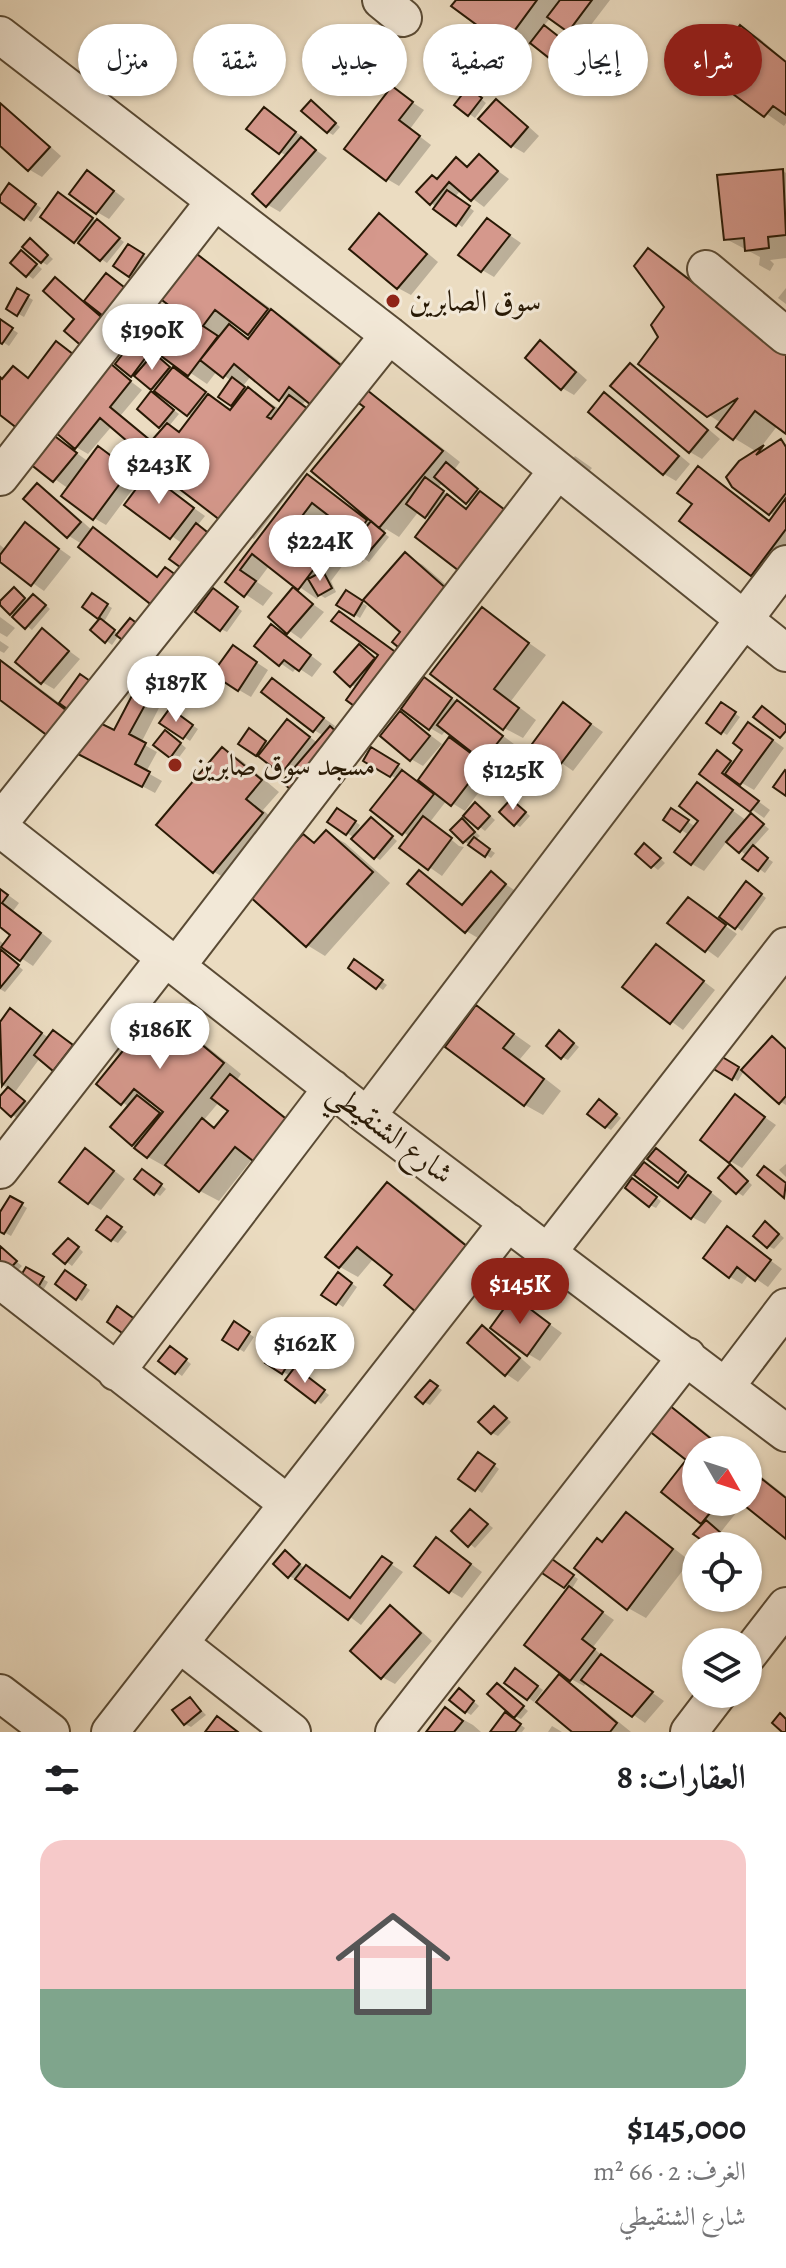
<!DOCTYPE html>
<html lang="ar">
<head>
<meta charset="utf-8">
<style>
  body { margin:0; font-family:Alegreya,Amiri,serif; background:#f6f6f6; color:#202124; direction:rtl; height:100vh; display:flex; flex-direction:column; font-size:30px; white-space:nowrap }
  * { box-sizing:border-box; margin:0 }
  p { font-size:26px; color:#757577 }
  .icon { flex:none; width:44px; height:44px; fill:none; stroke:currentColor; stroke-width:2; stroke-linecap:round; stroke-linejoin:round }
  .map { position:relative; height:1732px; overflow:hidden; direction:ltr }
  .sheet { display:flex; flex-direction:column; background:#fff; flex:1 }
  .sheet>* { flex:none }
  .hud { position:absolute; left:24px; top:24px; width:738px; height:72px; direction:rtl; display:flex; gap:16px }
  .needle { width:52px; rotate:129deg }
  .controls { position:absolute; left:682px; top:1436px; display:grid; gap:16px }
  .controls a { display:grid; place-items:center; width:80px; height:80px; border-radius:50%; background:#fff; box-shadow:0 2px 6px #0004; font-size:40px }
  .price { position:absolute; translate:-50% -68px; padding:0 18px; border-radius:28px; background:#fff; color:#222; font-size:26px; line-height:52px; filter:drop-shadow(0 2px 4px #0008) }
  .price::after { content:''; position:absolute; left:50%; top:48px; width:24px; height:18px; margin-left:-12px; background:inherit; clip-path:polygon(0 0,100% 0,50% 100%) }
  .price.active { background:#8f2418; color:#fff }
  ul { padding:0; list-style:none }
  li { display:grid; align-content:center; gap:16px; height:424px; padding:0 40px }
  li+li { border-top:2px solid #e0e0e0 }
  li span { display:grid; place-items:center; height:248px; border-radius:24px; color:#555 }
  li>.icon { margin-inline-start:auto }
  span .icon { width:144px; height:144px; fill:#fffc; stroke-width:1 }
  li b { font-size:34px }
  h2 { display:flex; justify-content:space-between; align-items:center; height:96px; padding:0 40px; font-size:34px }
  .chip { padding:0 28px; border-radius:36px; background:#fff; box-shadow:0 2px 6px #0004; font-size:28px; line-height:72px }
  .chip.active { background:#8f2418; color:#fff }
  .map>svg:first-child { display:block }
  .shadow { fill:#0003; fill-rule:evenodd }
  .building { fill:#d5988c; stroke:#281905; stroke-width:2 }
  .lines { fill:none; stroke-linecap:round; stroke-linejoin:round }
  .minor-casing { stroke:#594a34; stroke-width:40 }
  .minor { stroke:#f2e8d7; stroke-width:36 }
  .poi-dot { fill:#8f2418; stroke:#f2e8d7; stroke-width:3 }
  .labels { text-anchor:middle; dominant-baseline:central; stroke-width:6; stroke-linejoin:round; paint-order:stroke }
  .poi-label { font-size:30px; fill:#281905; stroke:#f2e8d7; text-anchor:start }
  .street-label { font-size:30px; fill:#281905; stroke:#f2e8d7 }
</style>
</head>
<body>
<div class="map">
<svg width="786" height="1732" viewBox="0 0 786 1732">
  <rect width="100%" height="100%" fill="#ebdcc1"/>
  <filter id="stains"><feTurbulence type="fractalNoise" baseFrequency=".0025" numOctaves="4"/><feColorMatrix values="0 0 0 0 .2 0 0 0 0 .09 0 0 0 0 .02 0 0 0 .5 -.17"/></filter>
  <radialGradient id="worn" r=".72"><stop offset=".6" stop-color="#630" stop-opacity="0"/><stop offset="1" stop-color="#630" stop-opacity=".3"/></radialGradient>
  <path class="shadow" d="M458,0H610L581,38L551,17L543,27L593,63L582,78L532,42L523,54L505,43Z
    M741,27L759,38L786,61V123L784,126L713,76L734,48Z
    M450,36L481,53L477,60L499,72L491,87L438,58Z
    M392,89L424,110L410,129L431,145L399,186L387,179Z
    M474,93L486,103L475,118L457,105Z
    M0,102L61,156L42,177L30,170L0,143Z
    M496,102L509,109L539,136L524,153L512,146Z
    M317,106L340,127L333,135L328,132Z
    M264,109L307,140L305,142L327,158L280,212L268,205L287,156L280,152Z
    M479,157L509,179L484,207L461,190L455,197L474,211L462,227L431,203L438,181L456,160L469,168Z
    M783,171L786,173V258L770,260L774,264L770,271L759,265L760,257L726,239Z
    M100,180L125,199L109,219L97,212Z
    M15,189L41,208L31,222L0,201Z
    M71,202L124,242L107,263L76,241Z
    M379,216L392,223L438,262L411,295L398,288L352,248Z
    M488,220L521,243L494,277L482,270Z
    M36,244L53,259L47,265L42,262Z
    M129,246L149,259L135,278L116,266Z
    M648,251L671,264L786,352V432L778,425L761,447L767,451L781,442L786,444V564L770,585L752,575L694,504L698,469L716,479L771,521L775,516L733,486L757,452L734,438L721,423L709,415L661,337L667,307Z
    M194,254L290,322L370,386L366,391L381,400L460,462L454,470L482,494L530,528L431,519L419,511L399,537L386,529L384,533L389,537L369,562L363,558L361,537L329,514L313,536L346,561L331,581L336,592L325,598L320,595L317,599L269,566L257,582L273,593L263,606L227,582L308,477L354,509L356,506L367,407L359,401L307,399L302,405L338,430L254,539L230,525L168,449L165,428L160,426L157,397L179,414L169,426L180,433L192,417L133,375L142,343L155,351L164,338L141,324L155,304L179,319L183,314ZM233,321L256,339L254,341L229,327ZM158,351L207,384L217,371L232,381L221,396L236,406L233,410L218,402L186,376L173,370L155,356ZM251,376L286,402L281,410L243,386ZM443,482L472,505L468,509L438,488Z
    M27,256L42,269L33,279L13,263Z
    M106,276L140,299L102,314L101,316L118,330L77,319L55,280L85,302Z
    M786,288V304L778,298Z
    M18,291L33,300L24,317L8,308Z
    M0,321L18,333L9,346L0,340Z
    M541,343L553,350L587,380L574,395L562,388Z
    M630,366L642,373L720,439L702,459L690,452Z
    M112,367L142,390L121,415L162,449L154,458L112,426L88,454L76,447Z
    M604,395L617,402L690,464L676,481L664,474Z
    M53,436L89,462L99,449L141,478L106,525L94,518L69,489L32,463Z
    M575,456L592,468L575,488L558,475Z
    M149,476L205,516L197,526L209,533L183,544L127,504Z
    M37,486L50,493L93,531L106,536L159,578L177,619L82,544L69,536L26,498Z
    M26,525L71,557L44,591L0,560V545L6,550Z
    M405,555L423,565L474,609L427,664L403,632Z
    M293,590L324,612L301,639L270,617Z
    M20,593L29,602L39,599L50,609L32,630L11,613Z
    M219,593L242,611L227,632L221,629Z
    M347,593L367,606L360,618L339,605Z
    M92,596L112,608L104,622L119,635L112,645L92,630L102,618L84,607Z
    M482,610L546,655L511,701L536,720L523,738L504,728L433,674Z
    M340,613L352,620L416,667L357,688L352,685L365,650L377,660L381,655Z
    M0,617L15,628L7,637L0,633Z
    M42,631L80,659L54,689L42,682Z
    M283,634L322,664L312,677L297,667L293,672L256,646Z
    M0,641L9,647L4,653L0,651Z
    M245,655L268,670L251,697L239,690Z
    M0,659L61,704L81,677L96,723L115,733L137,691L161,704L141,743L157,752L146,772L162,781L155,793L89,758L0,698Z
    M180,669L197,680L188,694L173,684L164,697L144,683L158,674L170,683Z
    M272,681L335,726L290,776L257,755L255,734L270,744L287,721L318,743L324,736L314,730Z
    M437,687L514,744L465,811L447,800L430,822L459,846L464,847L442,876L402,848L410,837L373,810L397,779L365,760L372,750L403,769L401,772L418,782L450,740L469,751L470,748L446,730L442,735L430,728Z
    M722,704L740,717L727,735L708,723Z
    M564,705L603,732L573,771L535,744Z
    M401,713L442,744L423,766L411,759Z
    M176,714L198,729L190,741L162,722Z
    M761,731L784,748L754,790L735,779L732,782L770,810L764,818L702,774L730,760L735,764Z
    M171,735L186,748L177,760L171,757Z
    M222,749L241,760L279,792L263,810L280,825L232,882L214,872Z
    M698,785L747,821L757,819L769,829L752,848L773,862L765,873L745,859L747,856L728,840L704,871L692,864L689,835L666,820L671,811L696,827L700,821Z
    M517,804L530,816L520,827L515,824Z
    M481,808L495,820L485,831L466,816Z
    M338,810L360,825L353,837L330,822Z
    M463,820L480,836L475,840L495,853L491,858L465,842L453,830Z
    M377,823L397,841L380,860L375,857Z
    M327,833L345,843L390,883L325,956L307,945L304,836L317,844Z
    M650,849L665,863L658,870L638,854Z
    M420,872L464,906L491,874L517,892L478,938L466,931Z
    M752,887L766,898L742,931L722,916Z
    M0,889L19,903L13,911L52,941L33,966L9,950L5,954L23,970L5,992L0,989V941L5,945L13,935L0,925Z
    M688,899L737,934L718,958L670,923Z
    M668,954L715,990L683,1030L625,987Z
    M360,965L387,985L383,990L351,968Z
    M149,1004L167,1014L241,1074L237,1080L308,1134L253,1158L219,1201L200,1191L168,1165L166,1167L148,1157L133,1145L129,1107L99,1084L137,1036ZM152,1101L165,1112L163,1115L149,1103ZM219,1102L231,1111L216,1129L203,1121Z
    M477,1008L531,1046L520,1059L561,1091L543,1115L525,1105Z
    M10,1011L49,1038L59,1035L77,1049L60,1072L40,1058L15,1092L30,1105L18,1119L0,1105V1100L9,1089L0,1083V1025Z
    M565,1036L579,1047L568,1060L562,1057Z
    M772,1039L786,1047V1105L781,1102Z
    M715,1055L744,1071L738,1081L709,1065Z
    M736,1097L776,1125L742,1168L730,1161Z
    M605,1105L621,1118L611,1130L606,1127Z
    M662,1154L722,1201L705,1224L692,1217L645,1164L680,1189L683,1184L679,1181Z
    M98,1158L125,1179L101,1210L89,1203Z
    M786,1164V1177L779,1170Z
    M736,1170L752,1185L743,1196L737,1192Z
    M148,1175L166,1189L160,1196L155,1193Z
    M388,1184L406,1195L486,1260L374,1258L358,1277L340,1267Z
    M638,1184L661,1201L656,1208L650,1205Z
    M11,1198L27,1208L11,1236L0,1230V1216Z
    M113,1222L127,1232L118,1243L112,1240Z
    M771,1227L784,1238L774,1249L768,1246Z
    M728,1229L782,1269L768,1287L749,1274L742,1284L730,1277Z
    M74,1243L83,1252L72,1266L56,1254Z
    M0,1248L22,1266L14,1274Z
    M26,1269L48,1282L38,1299Z
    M71,1276L90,1290L82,1301L77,1298Z
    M344,1278L357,1287L343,1307L324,1294Z
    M514,1299L562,1333L540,1361L528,1354Z
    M235,1324L254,1337L244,1352L224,1339Z
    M482,1328L494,1335L531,1367L518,1382L506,1374Z
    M319,1335L345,1355L337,1367L304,1343Z
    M176,1352L191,1364L182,1376L161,1361Z
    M282,1353L297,1363L294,1368L329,1395L321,1404L290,1376L268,1362Z
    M436,1386L442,1390L430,1405L424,1402Z
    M669,1407L687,1418L728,1450H696V1502H748V1466L786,1496V1536L744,1503L720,1533L726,1537L718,1546H710L705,1524L664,1492L689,1460Z
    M500,1412L511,1422L498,1436L492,1433Z
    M484,1457L499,1469L482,1493L461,1478Z
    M476,1514L493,1528L475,1548L454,1531Z
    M626,1515L644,1525L690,1561L646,1618L628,1608Z
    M437,1539L482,1572L462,1598L450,1591Z
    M291,1556L305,1569L307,1568L319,1575L351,1599L382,1558L403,1572L361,1625L296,1577L295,1579L289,1576Z
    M558,1565L578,1579L571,1590L614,1620L593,1647L605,1659L664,1701L645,1723L587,1682L584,1686L571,1679L570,1589L545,1572Z
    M391,1608L403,1615L432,1641L395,1684L382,1677Z
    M521,1674L543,1690L534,1702L507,1682Z
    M559,1677L572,1684L631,1732H575Z
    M503,1689L528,1711L521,1719L515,1716Z
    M465,1694L479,1706L471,1715L466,1712Z
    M190,1699L206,1715L191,1727L185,1724Z
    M446,1710L473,1725L481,1732H428Z
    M511,1718L525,1728L522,1732H492Z
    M552,1726L562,1732H548Z"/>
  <path class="building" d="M456,0H537L504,45L451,6Z
    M560,0H592L568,32L547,17Z
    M544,25L582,55L568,73L530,43Z
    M740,25L786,62V115L773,106L764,117L710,77L731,49L725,45Z
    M449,33L470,44L465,52L487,64L478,81L436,58Z
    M392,86L413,102L399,120L420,136L386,181L344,149Z
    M468,87L482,98L468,116L454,105Z
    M496,99L528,127L511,147L478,119Z
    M311,100L336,123L327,133L301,111Z
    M0,103L50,147L28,171L0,146Z
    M264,107L296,132L279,154L246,129Z
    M301,137L316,150L266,207L252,194Z
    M479,154L498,171L471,201L449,182L430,205L416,192L432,175L437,179L456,157L467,167Z
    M783,169L786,235L768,237L769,248L745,251L744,238L724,240L717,175Z
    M87,170L114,191L96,214L69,194Z
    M9,183L36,204L24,220L0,202V196Z
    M447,190L470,206L456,226L433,209Z
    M58,192L93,218L74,243L40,217Z
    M379,213L427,254L397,289L349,249Z
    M487,218L510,235L481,272L458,255Z
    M97,219L120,238L100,261L78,243Z
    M30,238L48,255L41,263L22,247Z
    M128,244L144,254L129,277L113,266Z
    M648,248L786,354V434L755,411L733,440L716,427L738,398L707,417L638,364L658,337L651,325L664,307L634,266Z
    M21,250L37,264L26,277L10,263Z
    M193,251L268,309L248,335L215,310L203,326L218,336L188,376L153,350L180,314L158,297Z
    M106,273L129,291L107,319L84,301Z
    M55,277L107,322L84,348L64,331L74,319L43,291Z
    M17,288L29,295L17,316L6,309Z
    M154,301L174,314L159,338L139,325Z
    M271,309L353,375L322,414L289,387L279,401L234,364L223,378L200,360L229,324L248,339Z
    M0,319L13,328L2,344L0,343Z
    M136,337L152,349L131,377L115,364Z
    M540,340L576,372L561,390L525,358Z
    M56,341L78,358L22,432L0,415V377L2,379L13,366L28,378Z
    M154,353L170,367L151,390L134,376Z
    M630,363L708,430L689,453L610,386Z
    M111,364L131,381L110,407L151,441L141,453L100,418L75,449L55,432Z
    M173,367L206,392L187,416L154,391Z
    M232,377L245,387L231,406L218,397Z
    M362,386L443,451L379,528L311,471L364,407L352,398Z
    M248,387L274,408L267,417L271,419L289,395L316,415L229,527L151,467L165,449L153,439L167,423L179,432L208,394L230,410Z
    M151,391L174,410L159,428L137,409Z
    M604,392L679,456L663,475L588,412Z
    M52,434L77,453L53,482L29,463Z
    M781,439L786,447V493L769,515L732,487L726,477L739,461L764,445L756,455Z
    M98,446L130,470L93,520L61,496Z
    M446,462L478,489L466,504L434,477Z
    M698,466L769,521L786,498V529L751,576L679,521L692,504L677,493Z
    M148,473L194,508L170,539L124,505Z
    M307,474L367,520L355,536L312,503L296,524L329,549L298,590L252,554L240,570L256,581L244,597L225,582Z
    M425,477L444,491L425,518L406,504Z
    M37,483L81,522L67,538L23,499Z
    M480,491L513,516L467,577L415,537L447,494L466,509Z
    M371,521L385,533L362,560L348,549Z
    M25,522L59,549L31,586L0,562V555Z
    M196,523L217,540L191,575L169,559Z
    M93,527L157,577L165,567L187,583L163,614L78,547Z
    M405,552L457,598L408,655L392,642L400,632L363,600Z
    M323,571L332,588L318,596L308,579Z
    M14,587L25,598L10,615L0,605V601Z
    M293,587L313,604L287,634L268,617Z
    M213,588L238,607L220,631L195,612Z
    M346,590L363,601L354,616L336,605Z
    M92,593L108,604L98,619L82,607Z
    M33,594L46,605L25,629L12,617Z
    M482,607L529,643L494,689L519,708L503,730L430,674Z
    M339,611L405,659L365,714L346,700L378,655L331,621Z
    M100,618L115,630L105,643L90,630Z
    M130,618L149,633L135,650L116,635Z
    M271,624L311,655L299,671L284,660L279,666L254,646Z
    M42,628L69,651L41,684L15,662Z
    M359,644L375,658L350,687L334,672Z
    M233,645L257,662L238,691L212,674Z
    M0,660L71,714L52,739L0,700Z
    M179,666L193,675L182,692L168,683Z
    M152,668L168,680L157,695L141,683Z
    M80,674L103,690L81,719L59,703Z
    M424,677L452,698L429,730L401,709Z
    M272,678L324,718L313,732L261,692Z
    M136,688L150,696L129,734L146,743L135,764L150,772L142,787L74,752L92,719L114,730Z
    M457,700L503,736L483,761L437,725Z
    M563,702L591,724L560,765L532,744Z
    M721,702L736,712L721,734L706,723Z
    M762,706L786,725V731L780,738L753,717Z
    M170,708L193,725L183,739L159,723Z
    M400,711L430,736L410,761L380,736Z
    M287,719L310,737L281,774L258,756Z
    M748,722L773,740L740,785L725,774L742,750L733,743Z
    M330,726L349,743L301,799L282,782Z
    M249,728L266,741L256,756L238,744Z
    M165,730L181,743L170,758L153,745Z
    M449,737L484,763L451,806L418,780Z
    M222,747L262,780L246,799L263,813L213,873L156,825Z
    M371,747L399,764L390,777L363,761Z
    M717,750L731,761L722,773L759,801L750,812L699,774Z
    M402,770L434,794L402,835L370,810Z
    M785,770L786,771V796L773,787Z
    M697,782L733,810L691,865L674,852L698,821L679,806Z
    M511,799L526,812L514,826L499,812Z
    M475,802L490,816L478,829L463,816Z
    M337,808L356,821L346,835L327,822Z
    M671,808L689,820L680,832L663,820Z
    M751,813L764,824L739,853L726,842Z
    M423,816L452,838L428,870L399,848Z
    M371,817L393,836L374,859L351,839Z
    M462,818L475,832L463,843L450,830Z
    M326,830L373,872L306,947L248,895L303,834L314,843Z
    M474,837L490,849L485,857L468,845Z
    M644,843L661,858L651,868L635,854Z
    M753,845L768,858L758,871L742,859Z
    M419,870L462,905L491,871L506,884L465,933L407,884Z
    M746,881L762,894L735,929L719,917Z
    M0,889L8,895L2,903L41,933L20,961L1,947L10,935L0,927Z
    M688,897L726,925L705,952L667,923Z
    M656,944L704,981L670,1024L622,987Z
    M0,949L19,965L0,988Z
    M354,959L383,980L376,989L348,968Z
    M149,1001L224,1063L147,1158L134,1148L163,1112L134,1089L121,1105L96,1084L134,1037L126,1030Z
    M476,1005L514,1034L503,1048L544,1079L524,1106L445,1047Z
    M10,1008L42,1033L2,1086L0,1022Z
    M53,1030L73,1045L53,1071L34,1055Z
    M559,1030L574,1043L561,1059L546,1046Z
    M772,1036L786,1049V1096L779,1104L741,1070Z
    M714,1052L739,1067L732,1080L707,1065Z
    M230,1074L290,1122L257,1164L235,1147L199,1192L165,1165L202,1118L214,1128L228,1111L211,1098Z
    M8,1087L25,1101L11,1117L0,1107V1096Z
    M735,1094L765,1117L729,1163L700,1140Z
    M137,1095L160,1113L132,1146L110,1127Z
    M599,1099L617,1114L605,1128L587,1114Z
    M85,1148L114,1171L88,1204L59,1182Z
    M656,1148L686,1172L678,1183L647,1159Z
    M644,1162L678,1188L688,1175L711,1192L691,1219L634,1175Z
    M730,1164L748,1181L736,1194L718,1178Z
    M764,1166L786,1183L784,1198L757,1175Z
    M142,1169L162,1184L154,1195L134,1179Z
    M632,1178L657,1197L649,1207L625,1188Z
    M387,1182L469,1248L416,1312L384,1285L392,1275L357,1247L339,1268L325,1257Z
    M10,1196L23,1203L4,1234L0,1232V1212Z
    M107,1216L122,1227L111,1241L96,1230Z
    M765,1221L779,1234L767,1248L753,1236Z
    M727,1226L771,1260L755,1281L737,1267L729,1278L703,1258Z
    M68,1238L79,1247L65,1264L53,1254Z
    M0,1246L17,1261L7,1272L0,1266Z
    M26,1267L44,1277L32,1298L14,1287Z
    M65,1270L86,1285L76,1300L55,1284Z
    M338,1272L352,1283L336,1305L321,1295Z
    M513,1296L550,1324L527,1356L490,1328Z
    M117,1306L136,1320L125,1335L107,1322Z
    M234,1321L250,1332L238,1350L222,1340Z
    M482,1325L520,1358L505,1376L467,1343Z
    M312,1329L341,1350L330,1365L301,1344Z
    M170,1346L187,1359L175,1374L158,1361Z
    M276,1347L292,1358L282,1374L265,1363Z
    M295,1367L325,1390L315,1403L285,1380Z
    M430,1380L438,1386L423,1404L415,1397Z
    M669,1405L725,1450H696V1502H719L701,1524L661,1492L686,1460L648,1430Z
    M494,1406L507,1418L491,1434L478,1422Z
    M478,1452L495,1464L475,1491L458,1479Z
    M748,1468L786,1498V1539L740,1502H748Z
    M470,1509L488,1524L468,1547L451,1531Z
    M626,1512L673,1549L627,1610L574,1568L597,1538L602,1542Z
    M706,1520L721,1533L710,1546L693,1534Z
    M436,1537L471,1564L449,1593L414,1566Z
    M285,1550L300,1564L288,1578L273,1564Z
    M382,1556L392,1563L348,1620L295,1579L306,1565L350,1598Z
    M552,1559L574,1575L564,1588L542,1573Z
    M569,1586L603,1612L582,1639L595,1649L570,1681L524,1645Z
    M390,1605L421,1633L381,1679L350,1651Z
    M601,1654L653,1692L632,1717L581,1680Z
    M515,1668L538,1686L527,1700L504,1683Z
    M559,1674L617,1723L610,1732H572L536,1702Z
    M497,1683L524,1706L514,1718L487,1694Z
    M459,1688L474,1701L465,1713L449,1700Z
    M190,1697L201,1711L184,1725L172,1710Z
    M445,1707L463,1721L454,1732H426Z
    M505,1712L521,1724L515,1732H490Z
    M780,1713L786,1719V1732H782L772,1723Z
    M217,1716L238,1732H205Z"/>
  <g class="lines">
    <g class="minor-casing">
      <path id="minor" d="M381,0L403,18
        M0,35L389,335L786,653
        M706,269L786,336
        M0,477L215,201
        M0,822L389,335
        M0,828L367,1116L786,1433
        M176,967L557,471
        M367,1116L786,564
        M0,1170L165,958
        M548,1252L786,946
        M0,1280L288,1504
        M116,1372L332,1088
        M726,1386L786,1307
        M180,1644L292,1732
        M748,1655L786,1606
        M0,1693L51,1732
        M110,1732L508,1222
        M394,1732L687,1356
        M689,1732L718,1694"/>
    </g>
    <use href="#minor" class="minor"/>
  </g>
  <g class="poi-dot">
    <circle cx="393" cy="301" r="8"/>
    <circle cx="175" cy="765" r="8"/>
  </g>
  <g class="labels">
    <g class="poi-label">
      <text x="409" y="301">سوق الصابرين</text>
      <text x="191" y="765">مسجد سوق صابرين</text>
    </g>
    <g class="street-label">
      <text transform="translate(391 1133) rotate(37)">شارع الشنقيطي</text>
    </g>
  </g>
  <rect width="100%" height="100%" filter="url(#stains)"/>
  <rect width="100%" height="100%" fill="url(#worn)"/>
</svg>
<div class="controls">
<a><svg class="needle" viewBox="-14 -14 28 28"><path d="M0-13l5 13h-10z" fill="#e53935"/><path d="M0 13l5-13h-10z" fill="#757577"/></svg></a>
<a><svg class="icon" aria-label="locate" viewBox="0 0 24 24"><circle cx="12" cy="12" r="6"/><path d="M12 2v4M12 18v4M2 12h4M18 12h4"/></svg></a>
<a><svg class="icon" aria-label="layers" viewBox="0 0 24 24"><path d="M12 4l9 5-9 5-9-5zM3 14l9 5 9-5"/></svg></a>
</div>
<b class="price" style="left:152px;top:372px">$190K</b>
<b class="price" style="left:159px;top:506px">$243K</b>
<b class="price" style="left:320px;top:583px">$224K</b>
<b class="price" style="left:176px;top:724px">$187K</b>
<b class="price" style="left:513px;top:812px">$125K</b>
<b class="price" style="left:160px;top:1071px">$186K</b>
<b class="price active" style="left:520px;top:1326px">$145K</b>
<b class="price" style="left:305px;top:1385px">$162K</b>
<div class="hud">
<a class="chip active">شراء</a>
<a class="chip">إيجار</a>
<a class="chip">تصفية</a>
<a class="chip">جديد</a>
<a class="chip">شقة</a>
<a class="chip">منزل</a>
</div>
</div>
<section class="sheet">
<h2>العقارات: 8<svg class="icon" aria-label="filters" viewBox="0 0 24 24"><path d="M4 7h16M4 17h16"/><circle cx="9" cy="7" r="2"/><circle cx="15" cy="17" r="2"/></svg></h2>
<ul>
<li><span style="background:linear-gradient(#f6c9c9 60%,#7fa58c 0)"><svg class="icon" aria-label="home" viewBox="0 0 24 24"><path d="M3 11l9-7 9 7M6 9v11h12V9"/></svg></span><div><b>$145,000</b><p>الغرف: 2 · 66 m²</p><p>شارع الشنقيطي</p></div></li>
</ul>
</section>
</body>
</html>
